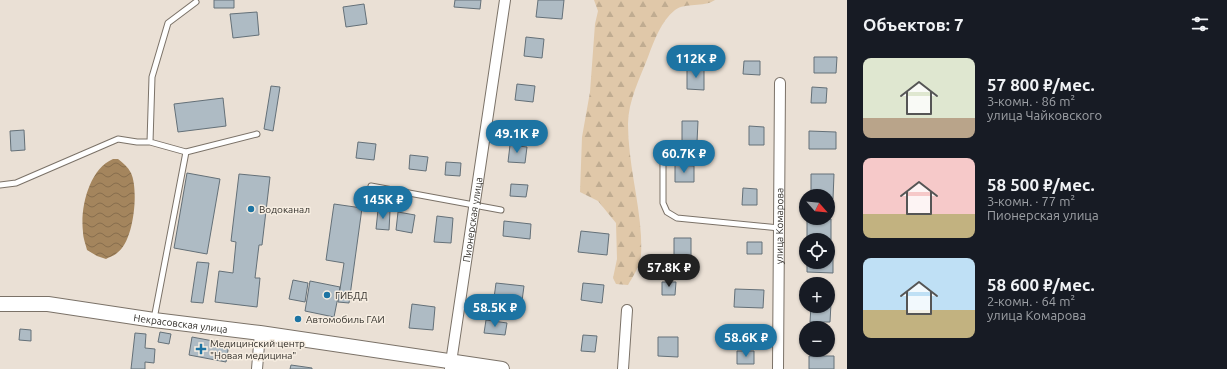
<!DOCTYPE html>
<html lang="ru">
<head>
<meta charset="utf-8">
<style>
  body { margin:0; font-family:Ubuntu,sans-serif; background:#20242c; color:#f1f3f6; height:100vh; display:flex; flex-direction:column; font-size:15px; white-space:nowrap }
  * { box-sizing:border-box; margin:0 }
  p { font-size:13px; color:#9ea1a6 }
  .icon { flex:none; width:22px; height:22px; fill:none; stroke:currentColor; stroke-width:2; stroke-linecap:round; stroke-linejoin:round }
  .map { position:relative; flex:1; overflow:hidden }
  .drawer { display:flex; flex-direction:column; background:#171b24; width:380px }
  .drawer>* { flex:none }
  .needle { width:26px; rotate:117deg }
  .tools { position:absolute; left:799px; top:189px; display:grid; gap:8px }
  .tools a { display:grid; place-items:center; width:36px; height:36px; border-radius:50%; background:#171b24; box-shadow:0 1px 3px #0004; font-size:20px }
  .price { position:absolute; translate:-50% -34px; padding:0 9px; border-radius:14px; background:#1d74a3; color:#fff; font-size:13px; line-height:26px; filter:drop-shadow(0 1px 2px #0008) }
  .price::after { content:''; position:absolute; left:50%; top:24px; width:12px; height:9px; margin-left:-6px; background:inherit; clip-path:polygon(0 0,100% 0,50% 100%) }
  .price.on { background:#222; color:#fff }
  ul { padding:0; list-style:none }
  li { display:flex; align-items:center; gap:12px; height:100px; padding:0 16px }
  li span { display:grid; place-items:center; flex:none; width:112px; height:80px; border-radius:8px; color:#555 }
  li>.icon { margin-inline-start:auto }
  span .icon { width:48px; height:48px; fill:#fffc; stroke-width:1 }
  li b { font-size:17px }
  h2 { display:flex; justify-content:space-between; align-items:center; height:48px; padding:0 16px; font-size:17px }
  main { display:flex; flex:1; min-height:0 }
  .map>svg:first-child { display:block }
  .forest { fill:url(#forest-firs) }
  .water { fill:url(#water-waves) }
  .building { fill:#aebbc4; stroke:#647078 }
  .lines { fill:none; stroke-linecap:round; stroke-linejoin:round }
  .lane-casing { stroke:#7b7268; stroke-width:7 }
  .street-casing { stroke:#7b7268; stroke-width:12 }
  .secondary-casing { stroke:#7b7268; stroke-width:16 }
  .lane { stroke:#fff; stroke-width:5 }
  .street { stroke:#fff; stroke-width:10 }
  .secondary { stroke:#fff; stroke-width:14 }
  .poi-dot { fill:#1d74a3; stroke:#f7eee2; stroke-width:1.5 }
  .labels { text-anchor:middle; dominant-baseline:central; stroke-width:3; stroke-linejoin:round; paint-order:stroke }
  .poi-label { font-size:10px; fill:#302d28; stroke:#f7eee2; text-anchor:start }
  .street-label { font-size:10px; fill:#302d28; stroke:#f7eee2 }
</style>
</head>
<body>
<main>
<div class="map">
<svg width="847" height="369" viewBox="0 0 847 369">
  <defs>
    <pattern id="forest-firs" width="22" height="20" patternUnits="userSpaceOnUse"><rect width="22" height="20" fill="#e0c8a9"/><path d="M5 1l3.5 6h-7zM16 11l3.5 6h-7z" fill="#c0ac91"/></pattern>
    <pattern id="water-waves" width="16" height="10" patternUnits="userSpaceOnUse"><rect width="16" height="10" fill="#a4855d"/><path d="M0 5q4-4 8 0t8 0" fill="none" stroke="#866d4d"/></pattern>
  </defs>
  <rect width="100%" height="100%" fill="#eae0d5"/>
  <path class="forest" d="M594,0H715C703,8 686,2 675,10C661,21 654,41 648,57C640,78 628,101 628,124C628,162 639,199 641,236C641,244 642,253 640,261C638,269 632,278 628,285L616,284L613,278L617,259L616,223L598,201L580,192L582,137L590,92L595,24L598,11Z"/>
  <path class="water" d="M113,159H118C123,163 128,167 131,173C139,190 134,242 117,253C114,256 109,257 106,259L97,256L87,250C86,245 83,238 83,232C80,208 89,169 113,159Z"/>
  <path class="building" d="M214,0H234V8H214Z
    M455,0H481L480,9L454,7Z
    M538,0H564L562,19L536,17Z
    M364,4L367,24L346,27L343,7Z
    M257,12L259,35L233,38L230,14Z
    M526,37L544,39L542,58L524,56Z
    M814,57H837L836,73H814Z
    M744,61H760V75L743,74Z
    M687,68H704V90L687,89Z
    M517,84L535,86L533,102L515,100Z
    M271,86L280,87L273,131L264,129Z
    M812,87L827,88L826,103H811Z
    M223,98L226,126L178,132L174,104Z
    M682,121H698L697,142H682Z
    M749,126L764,127V145H749Z
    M24,130L25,150L11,151L10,131Z
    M809,131L836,132V149H809Z
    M358,142L376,144L374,160L356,158Z
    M510,145L527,147L525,163L508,162Z
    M410,155L428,157L426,171L409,169Z
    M446,162L461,163L460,176L445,175Z
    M675,165L694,166V182H675Z
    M187,173L220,179L207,254L174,248Z
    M239,174L270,177L262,245H259L255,278H260L257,307L215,302L219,271L233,273L236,242L231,241Z
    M811,174H834L833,199H828V196H811Z
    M511,184L528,185L526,197L510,196Z
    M743,188L757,189V205H742Z
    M334,204L362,208L349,303L338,302L344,263L326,260Z
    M378,210L390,211L389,230L376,229Z
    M398,212L415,215L412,233L396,230Z
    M437,216L453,218L451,243L434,242Z
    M807,219H831V240L807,239Z
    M504,221L531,224L530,239L503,236Z
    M581,231L609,234L607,255L578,252Z
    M674,238H691V256L674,255Z
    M747,242H762V254H747Z
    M828,253H833V273L807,272V262H828Z
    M197,262L209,263L203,303L191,302Z
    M293,280L308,283L305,302L289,299Z
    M310,281L340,287L334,317L305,311Z
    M662,282H676L675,295H662Z
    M496,283L524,286L522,301L494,298Z
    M583,283L604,285L602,303L581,300Z
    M735,289L764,290L763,308L734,307Z
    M828,303H831L830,322H810L811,306H828Z
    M412,304L435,307L433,330L409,328Z
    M486,320L507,323L505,335L484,333Z
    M20,329L31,330V341L19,340Z
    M160,332L171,334L169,344L158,342Z
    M135,333L146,334L145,348L155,349L154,363L145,362V369H131Z
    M583,335L597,336L595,352L581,351Z
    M192,337L229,344L226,362L189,355Z
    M658,337H678V357L658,356Z
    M737,351H754V364H737Z
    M809,356H834V369H809Z
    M291,365L312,368V369H290Z"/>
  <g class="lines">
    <g class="lane-casing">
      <path id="lane" d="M150,142L152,77L168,23L196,2
        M186,152L257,134
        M663,162V203L667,212L677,218L779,228
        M0,185L16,183L118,139L137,142H150L186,152L154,319
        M371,186L501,210"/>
    </g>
    <g class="street-casing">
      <g id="street">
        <path d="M257,369L260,333"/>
        <path id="s1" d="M450,369L505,0"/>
        <path d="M623,369L627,310"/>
        <path id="s2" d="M778,369L780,83"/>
      </g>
    </g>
    <g class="secondary-casing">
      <g id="secondary">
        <path id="s3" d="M0,304H48L154,320L260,333L502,369"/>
      </g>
    </g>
    <use href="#lane" class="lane"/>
    <use href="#street" class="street"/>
    <use href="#secondary" class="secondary"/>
  </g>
  <g class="poi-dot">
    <circle cx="251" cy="209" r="4"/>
    <circle cx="327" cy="295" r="4"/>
    <circle cx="298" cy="319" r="4"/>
    <path d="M199 343h4v4h4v4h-4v4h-4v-4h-4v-4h4z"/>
  </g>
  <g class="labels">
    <g class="poi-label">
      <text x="259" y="209">Водоканал</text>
      <text x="335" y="295">ГИБДД</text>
      <text x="306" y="319">Автомобиль ГАИ</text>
      <text x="210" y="343">Медицинский центр<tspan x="210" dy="12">"Новая медицина"</tspan></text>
    </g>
    <g class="street-label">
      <text stroke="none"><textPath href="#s1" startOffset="151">Пионерская улица</textPath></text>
      <text stroke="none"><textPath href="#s2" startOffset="143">улица Комарова</textPath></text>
      <text stroke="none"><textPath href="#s3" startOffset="182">Некрасовская улица</textPath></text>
    </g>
  </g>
</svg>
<div class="tools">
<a><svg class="needle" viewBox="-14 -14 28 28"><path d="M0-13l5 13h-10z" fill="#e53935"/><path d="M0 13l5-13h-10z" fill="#9ea1a6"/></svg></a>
<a><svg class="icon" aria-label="locate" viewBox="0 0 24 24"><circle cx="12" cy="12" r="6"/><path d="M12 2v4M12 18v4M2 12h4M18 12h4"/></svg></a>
<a>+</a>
<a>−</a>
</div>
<b class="price" style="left:696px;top:79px">112K ₽</b>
<b class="price" style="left:517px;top:154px">49.1K ₽</b>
<b class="price" style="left:684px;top:174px">60.7K ₽</b>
<b class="price" style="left:383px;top:220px">145K ₽</b>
<b class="price on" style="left:669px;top:288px">57.8K ₽</b>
<b class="price" style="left:495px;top:328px">58.5K ₽</b>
<b class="price" style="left:746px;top:358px">58.6K ₽</b>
</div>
<section class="drawer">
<h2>Объектов: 7<svg class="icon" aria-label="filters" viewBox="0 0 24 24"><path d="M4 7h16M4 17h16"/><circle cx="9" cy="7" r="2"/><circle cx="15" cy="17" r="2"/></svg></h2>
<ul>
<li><span style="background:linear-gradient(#dfe7d0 75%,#b9a48a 0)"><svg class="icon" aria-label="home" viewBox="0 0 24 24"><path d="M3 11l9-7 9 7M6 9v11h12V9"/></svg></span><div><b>57 800 ₽/мес.</b><p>3-комн. · 86 m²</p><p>улица Чайковского</p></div></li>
<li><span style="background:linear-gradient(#f6c9c9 70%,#c2b280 0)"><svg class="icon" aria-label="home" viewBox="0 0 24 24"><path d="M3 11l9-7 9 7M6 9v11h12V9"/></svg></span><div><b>58 500 ₽/мес.</b><p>3-комн. · 77 m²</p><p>Пионерская улица</p></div></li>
<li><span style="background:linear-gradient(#bfe0f5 65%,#c2b280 0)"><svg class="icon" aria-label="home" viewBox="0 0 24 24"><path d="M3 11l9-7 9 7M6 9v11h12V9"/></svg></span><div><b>58 600 ₽/мес.</b><p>2-комн. · 64 m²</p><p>улица Комарова</p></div></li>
</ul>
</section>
</main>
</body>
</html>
